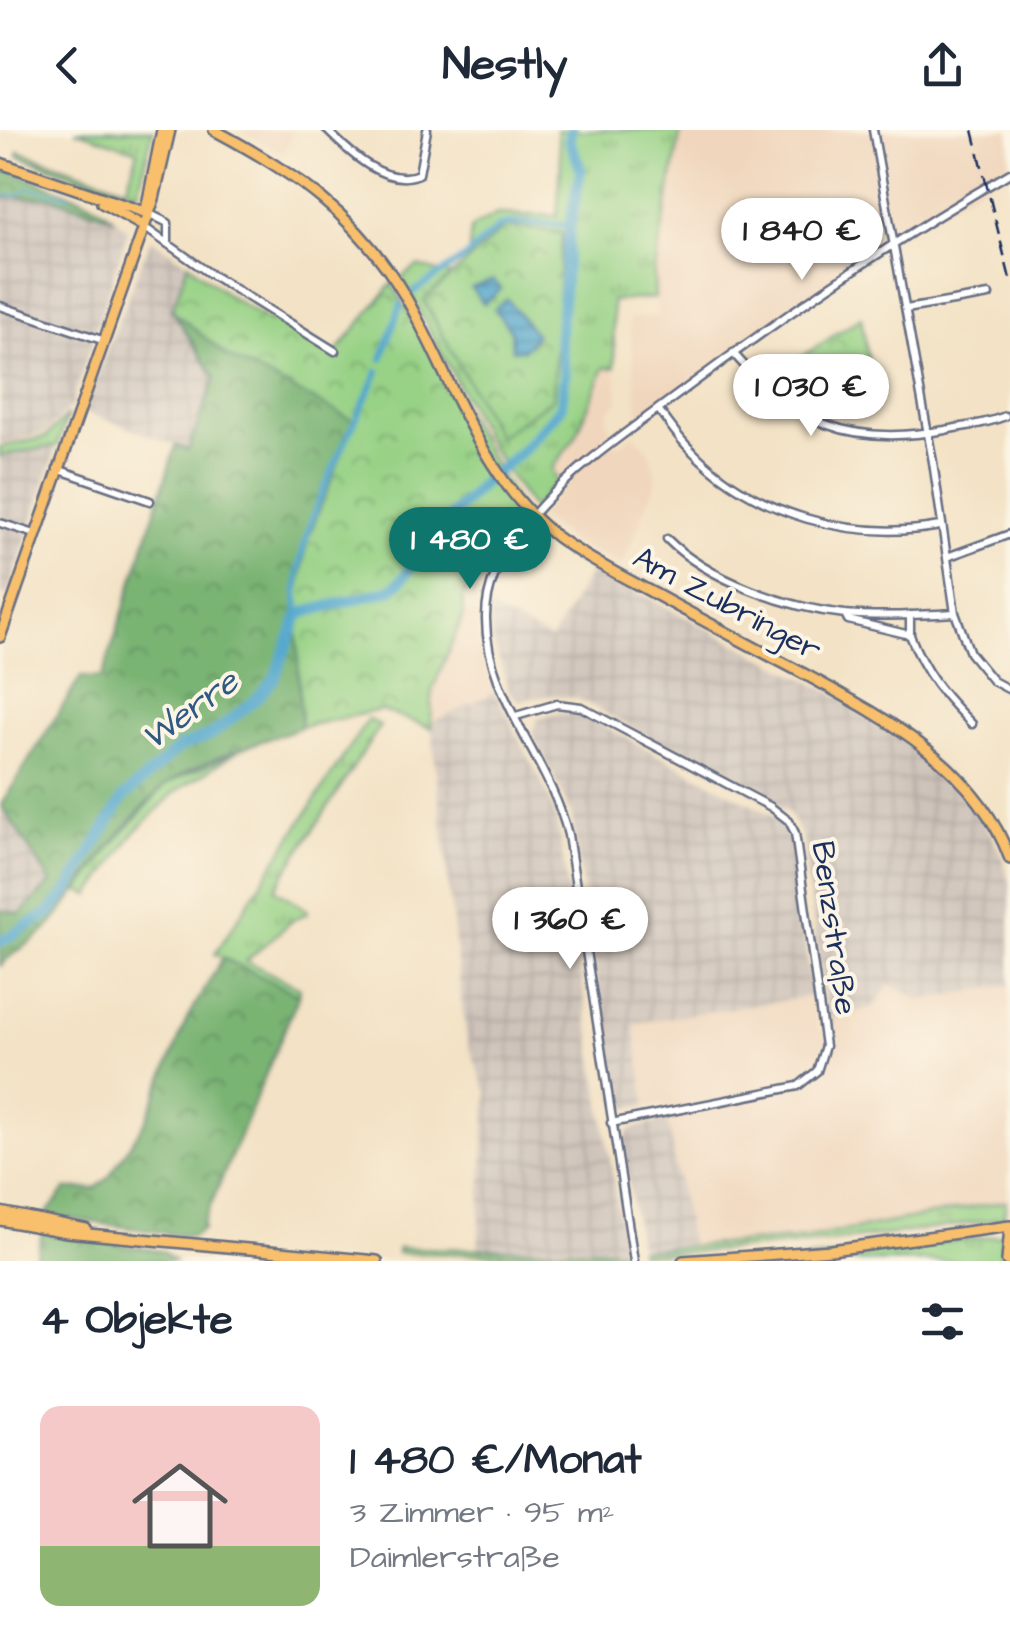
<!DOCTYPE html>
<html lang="de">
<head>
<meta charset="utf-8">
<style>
  body { margin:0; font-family:"Architects Daughter",sans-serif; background:#f6f6f7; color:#1f2937; height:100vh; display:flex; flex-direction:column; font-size:38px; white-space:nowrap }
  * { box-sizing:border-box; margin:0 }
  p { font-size:32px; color:#747a83 }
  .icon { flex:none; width:55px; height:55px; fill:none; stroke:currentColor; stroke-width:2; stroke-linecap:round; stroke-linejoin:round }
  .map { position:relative; height:1131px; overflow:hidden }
  .sheet { display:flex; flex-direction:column; background:#fff; flex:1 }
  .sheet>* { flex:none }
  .price { position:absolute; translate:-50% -85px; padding:0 22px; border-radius:35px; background:#fff; color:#222; font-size:32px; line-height:65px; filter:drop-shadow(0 2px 5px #0008) }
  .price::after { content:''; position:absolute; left:50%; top:60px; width:30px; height:22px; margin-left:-15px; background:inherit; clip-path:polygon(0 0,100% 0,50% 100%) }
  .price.selected { background:#0f766e; color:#fff }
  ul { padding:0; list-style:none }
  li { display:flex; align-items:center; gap:30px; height:250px; padding:0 40px }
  li span { display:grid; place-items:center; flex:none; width:280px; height:200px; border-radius:20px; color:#555 }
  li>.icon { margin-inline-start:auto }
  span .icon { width:120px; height:120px; fill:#fffc; stroke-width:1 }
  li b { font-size:42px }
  h2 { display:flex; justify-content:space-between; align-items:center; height:120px; padding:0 40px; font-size:42px }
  header { display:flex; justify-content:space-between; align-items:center; height:130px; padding:0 40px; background:#fff; font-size:45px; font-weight:700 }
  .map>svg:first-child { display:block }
  .built { fill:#f0d6bc }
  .industrial { fill:url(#industrial-grid) }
  .grass { fill:url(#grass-tufts); stroke:#5a8072; stroke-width:2.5 }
  .forest { fill:url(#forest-crowns); stroke:#4a7268; stroke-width:2.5 }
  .park { fill:url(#park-crowns); stroke:#5a8072; stroke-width:2.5 }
  .water { fill:url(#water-rules); stroke:#366b96; stroke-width:2.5 }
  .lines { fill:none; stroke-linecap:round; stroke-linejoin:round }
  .stream { stroke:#52a7ce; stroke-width:2.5 }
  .canal { stroke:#52a7ce; stroke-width:6 }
  .river { stroke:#52a7ce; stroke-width:11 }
  .minor-casing { stroke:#676e82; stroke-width:11 }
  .major-casing { stroke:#676e82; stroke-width:14 }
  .minor { stroke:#fff; stroke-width:6 }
  .major { stroke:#f8bf6c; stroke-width:9 }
  .rail { stroke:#1b2f5e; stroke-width:2.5; stroke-dasharray:15 8; stroke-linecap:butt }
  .labels { text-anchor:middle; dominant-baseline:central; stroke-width:8; stroke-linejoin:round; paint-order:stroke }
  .street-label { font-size:32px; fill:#1b2f5e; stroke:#fcf5e5 }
  .water-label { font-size:35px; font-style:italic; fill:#2e5985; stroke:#fcf5e5 }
</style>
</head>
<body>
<header><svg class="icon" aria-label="back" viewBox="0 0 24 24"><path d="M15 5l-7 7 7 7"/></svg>Nestly<svg class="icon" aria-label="share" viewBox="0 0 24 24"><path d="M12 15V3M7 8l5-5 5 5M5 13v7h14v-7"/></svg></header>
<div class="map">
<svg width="1010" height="1131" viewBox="0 0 1010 1131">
  <defs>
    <pattern id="industrial-grid" width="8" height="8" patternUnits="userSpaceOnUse" patternTransform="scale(2.5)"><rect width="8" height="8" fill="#cec2b9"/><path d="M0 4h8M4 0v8" fill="none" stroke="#b0a7a1"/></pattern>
    <pattern id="grass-tufts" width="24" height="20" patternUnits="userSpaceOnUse" patternTransform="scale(2.5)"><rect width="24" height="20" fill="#98d286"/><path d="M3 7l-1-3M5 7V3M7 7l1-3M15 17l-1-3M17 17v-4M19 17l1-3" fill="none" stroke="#7bab71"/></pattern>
    <pattern id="forest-crowns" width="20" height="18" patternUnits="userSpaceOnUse" patternTransform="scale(2.5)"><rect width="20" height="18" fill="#7ab473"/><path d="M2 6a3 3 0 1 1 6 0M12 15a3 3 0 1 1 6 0" fill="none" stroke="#639362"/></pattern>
    <pattern id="park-crowns" width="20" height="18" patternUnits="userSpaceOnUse" patternTransform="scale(2.5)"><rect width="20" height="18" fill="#98d286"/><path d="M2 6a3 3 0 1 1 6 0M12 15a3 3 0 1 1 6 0" fill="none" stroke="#7bab71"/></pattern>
    <pattern id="water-rules" width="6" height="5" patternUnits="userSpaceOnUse" patternTransform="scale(2.5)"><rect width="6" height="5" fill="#52a7ce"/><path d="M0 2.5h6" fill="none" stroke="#4388aa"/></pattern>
  </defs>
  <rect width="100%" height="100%" fill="#fcf5e5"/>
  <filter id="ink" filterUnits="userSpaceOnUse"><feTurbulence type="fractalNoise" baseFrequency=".01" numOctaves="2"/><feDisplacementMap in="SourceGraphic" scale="20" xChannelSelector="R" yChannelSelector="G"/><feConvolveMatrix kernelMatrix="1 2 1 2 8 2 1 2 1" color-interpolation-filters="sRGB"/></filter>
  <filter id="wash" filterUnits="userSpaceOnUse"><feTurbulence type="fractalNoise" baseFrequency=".0048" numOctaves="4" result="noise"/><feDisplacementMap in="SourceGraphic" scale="40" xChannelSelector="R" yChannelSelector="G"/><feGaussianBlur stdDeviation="2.25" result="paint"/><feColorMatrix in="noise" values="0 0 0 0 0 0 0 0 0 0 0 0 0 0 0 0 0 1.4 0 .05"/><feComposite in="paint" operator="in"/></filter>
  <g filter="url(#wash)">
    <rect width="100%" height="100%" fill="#f3e2c5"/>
    <path class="built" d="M239,0H294L284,24Z
      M681,0H1010V39L897,107L828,153L639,287L629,189L657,186L654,144Z
      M615,237L618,272L609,280L607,290L612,309L618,317L633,304L649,321L657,349L623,434L569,410L539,386L562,360L551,339L576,306L604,238Z
      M464,484L478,485V511L495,562L431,593L432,561Z
      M889,853L922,870L1010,855V1006L1006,1071L806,1108L691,1118L664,974L646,976L633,893L812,866L818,900L828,898L834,888L876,876Z"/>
    <path class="industrial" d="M0,67H50L114,88L128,100L71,276L45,303L0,314Z
      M151,109L188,133L172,180L215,248L188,320L83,281Z
      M57,316L7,466L0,464V326Z
      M592,439L870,583L920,617L975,675L1001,724L1010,753V855L922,870L889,854L876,876L834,888L828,898L802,706L788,682L579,569L554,565L520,570L513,566L507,555L491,505V479L551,510Z
      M495,562L547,663L557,692L624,1120L478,1121L487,963L467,911L462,876L431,593Z
      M557,583L581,584L766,682L783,694L790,708L812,866L634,893L646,976L625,978L615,968L571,682L532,602L537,590Z
      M1,675L51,752L20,784L0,780Z
      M667,989L691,1118L640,1120L622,1010L632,999Z"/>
    <path class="grass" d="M75,0H153L138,63L126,58L138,21Z
      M557,0H681L654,144L655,168L612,171L615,237L604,238L576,306L552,339L558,352L532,379L490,316L402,147L418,136L452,146L424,171L499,306L506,96L468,131L471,98L497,84L557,86L561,34Z
      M368,589L380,596L275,759L306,779L307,783L293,790L246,831L300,858L299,865L215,824Z
      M238,621L174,663L133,704L91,765L79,761L111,716L167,653Z
      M1006,1071L1004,1088C883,1108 763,1120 641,1124L640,1120L806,1108Z
      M1002,1105L1001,1131H793Z
      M398,1118L624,1120L625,1125L397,1123Z"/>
    <path class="forest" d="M19,21L124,57L121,63L18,26Z
      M0,37L91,72L114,88L50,67H0Z
      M172,180L227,226L356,290L307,411L296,478L301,597C267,610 192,633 166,655C122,692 86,753 48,798C34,813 13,820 0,836V780L20,784L51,752L1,675L81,547L102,548L176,315L188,320L215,248Z
      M223,828L299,865L202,1096L204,1098L191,1107L45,1085L66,1059H95L108,1048L146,991L187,889Z
      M42,1103L162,1121L175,1131H35Z"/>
    <path class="park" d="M506,96L562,103L553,268L498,307L424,170Z
      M188,133L226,164L268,190L272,187L334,225L392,154L522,383L485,450L462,465L464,484L432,561L431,598L381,580L301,597L296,478L307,411L355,291L227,226L172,180Z
      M861,187L874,261L831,251L796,231Z
      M68,285L57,316L0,326V317L46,307Z"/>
    <path class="water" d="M493,150L501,159L484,174L471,158Z
      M507,169L536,205L523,220H512L511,201L494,179Z"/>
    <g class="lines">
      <path class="stream" d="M0,65L17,66L29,58L69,66"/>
      <path class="canal" d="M412,163L464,128L500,96L516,93L570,95
        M382,229L401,174
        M299,484C285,413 350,309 378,241"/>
      <path class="river" d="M0,812L49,783L67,763L123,668L180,617L211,605L254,571L274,549L299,484L390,460L399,453L441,397L481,355L523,320L561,277L565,245L559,208L570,95L581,39L569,10L571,0"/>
    </g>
  </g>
  <g filter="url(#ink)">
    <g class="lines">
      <g class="minor-casing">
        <path id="minor" d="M327,0C349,22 386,58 419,44L427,0
          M873,0L933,332L955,483L970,523L993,551L1010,560
          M148,83L168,93V114
          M144,97L209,143L335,221
          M0,176L102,210
          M906,179L989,165
          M733,223C796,294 849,317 945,300C965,296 987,294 1005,286
          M658,279C669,293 679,309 692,321C755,385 852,412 940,396
          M57,339L150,371
          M0,393L35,404
          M667,409C708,450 788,478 845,484C882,487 919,485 955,483
          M947,427L1010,404
          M845,484L848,490L910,505V485
          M910,505C925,544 943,565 972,594
          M516,586L557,574L581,577L771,677L789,691L795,703L825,916L817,941L798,956L611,993
          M634,1131L568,705C550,630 485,567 486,487C486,445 514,405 542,375C580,333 631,299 677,265C784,185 894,110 1010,43"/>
      </g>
      <g class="major-casing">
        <path id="major" d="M214,0C295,43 357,85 405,166C451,246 481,349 557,407C587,429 622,446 655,464C706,492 757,519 808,546C889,590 977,637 1010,729
          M0,33L147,83
          M102,73L143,96
          M146,80L162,0
          M0,507L154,69L170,0
          M0,1082L86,1099
          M0,1090L67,1102L377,1131
          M683,1131L831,1120L1010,1096
          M1007,1131L1010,1098"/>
      </g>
      <use href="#minor" class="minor"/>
      <use href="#major" class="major"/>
      <path class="rail" d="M973,0L1010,149"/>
    </g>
  </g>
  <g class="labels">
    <g class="street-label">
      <text transform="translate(727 474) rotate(28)">Am Zubringer</text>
      <text transform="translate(834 798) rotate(82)">Benzstraße</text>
    </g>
    <g class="water-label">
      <text transform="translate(190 580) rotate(-36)">Werre</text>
    </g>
  </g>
</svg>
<b class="price" style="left:802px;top:153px">1 840 €</b>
<b class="price" style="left:811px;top:309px">1 030 €</b>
<b class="price selected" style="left:470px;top:462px">1 480 €</b>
<b class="price" style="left:570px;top:842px">1 360 €</b>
</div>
<section class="sheet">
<h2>4 Objekte<svg class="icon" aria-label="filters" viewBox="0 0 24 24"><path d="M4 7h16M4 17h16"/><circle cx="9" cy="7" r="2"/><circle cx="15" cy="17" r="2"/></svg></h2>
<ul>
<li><span style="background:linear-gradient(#f6c9c9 70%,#8fb573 0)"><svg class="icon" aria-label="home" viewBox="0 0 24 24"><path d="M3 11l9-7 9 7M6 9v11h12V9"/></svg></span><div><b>1 480 €/Monat</b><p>3 Zimmer · 95 m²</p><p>Daimlerstraße</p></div></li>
</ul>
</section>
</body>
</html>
